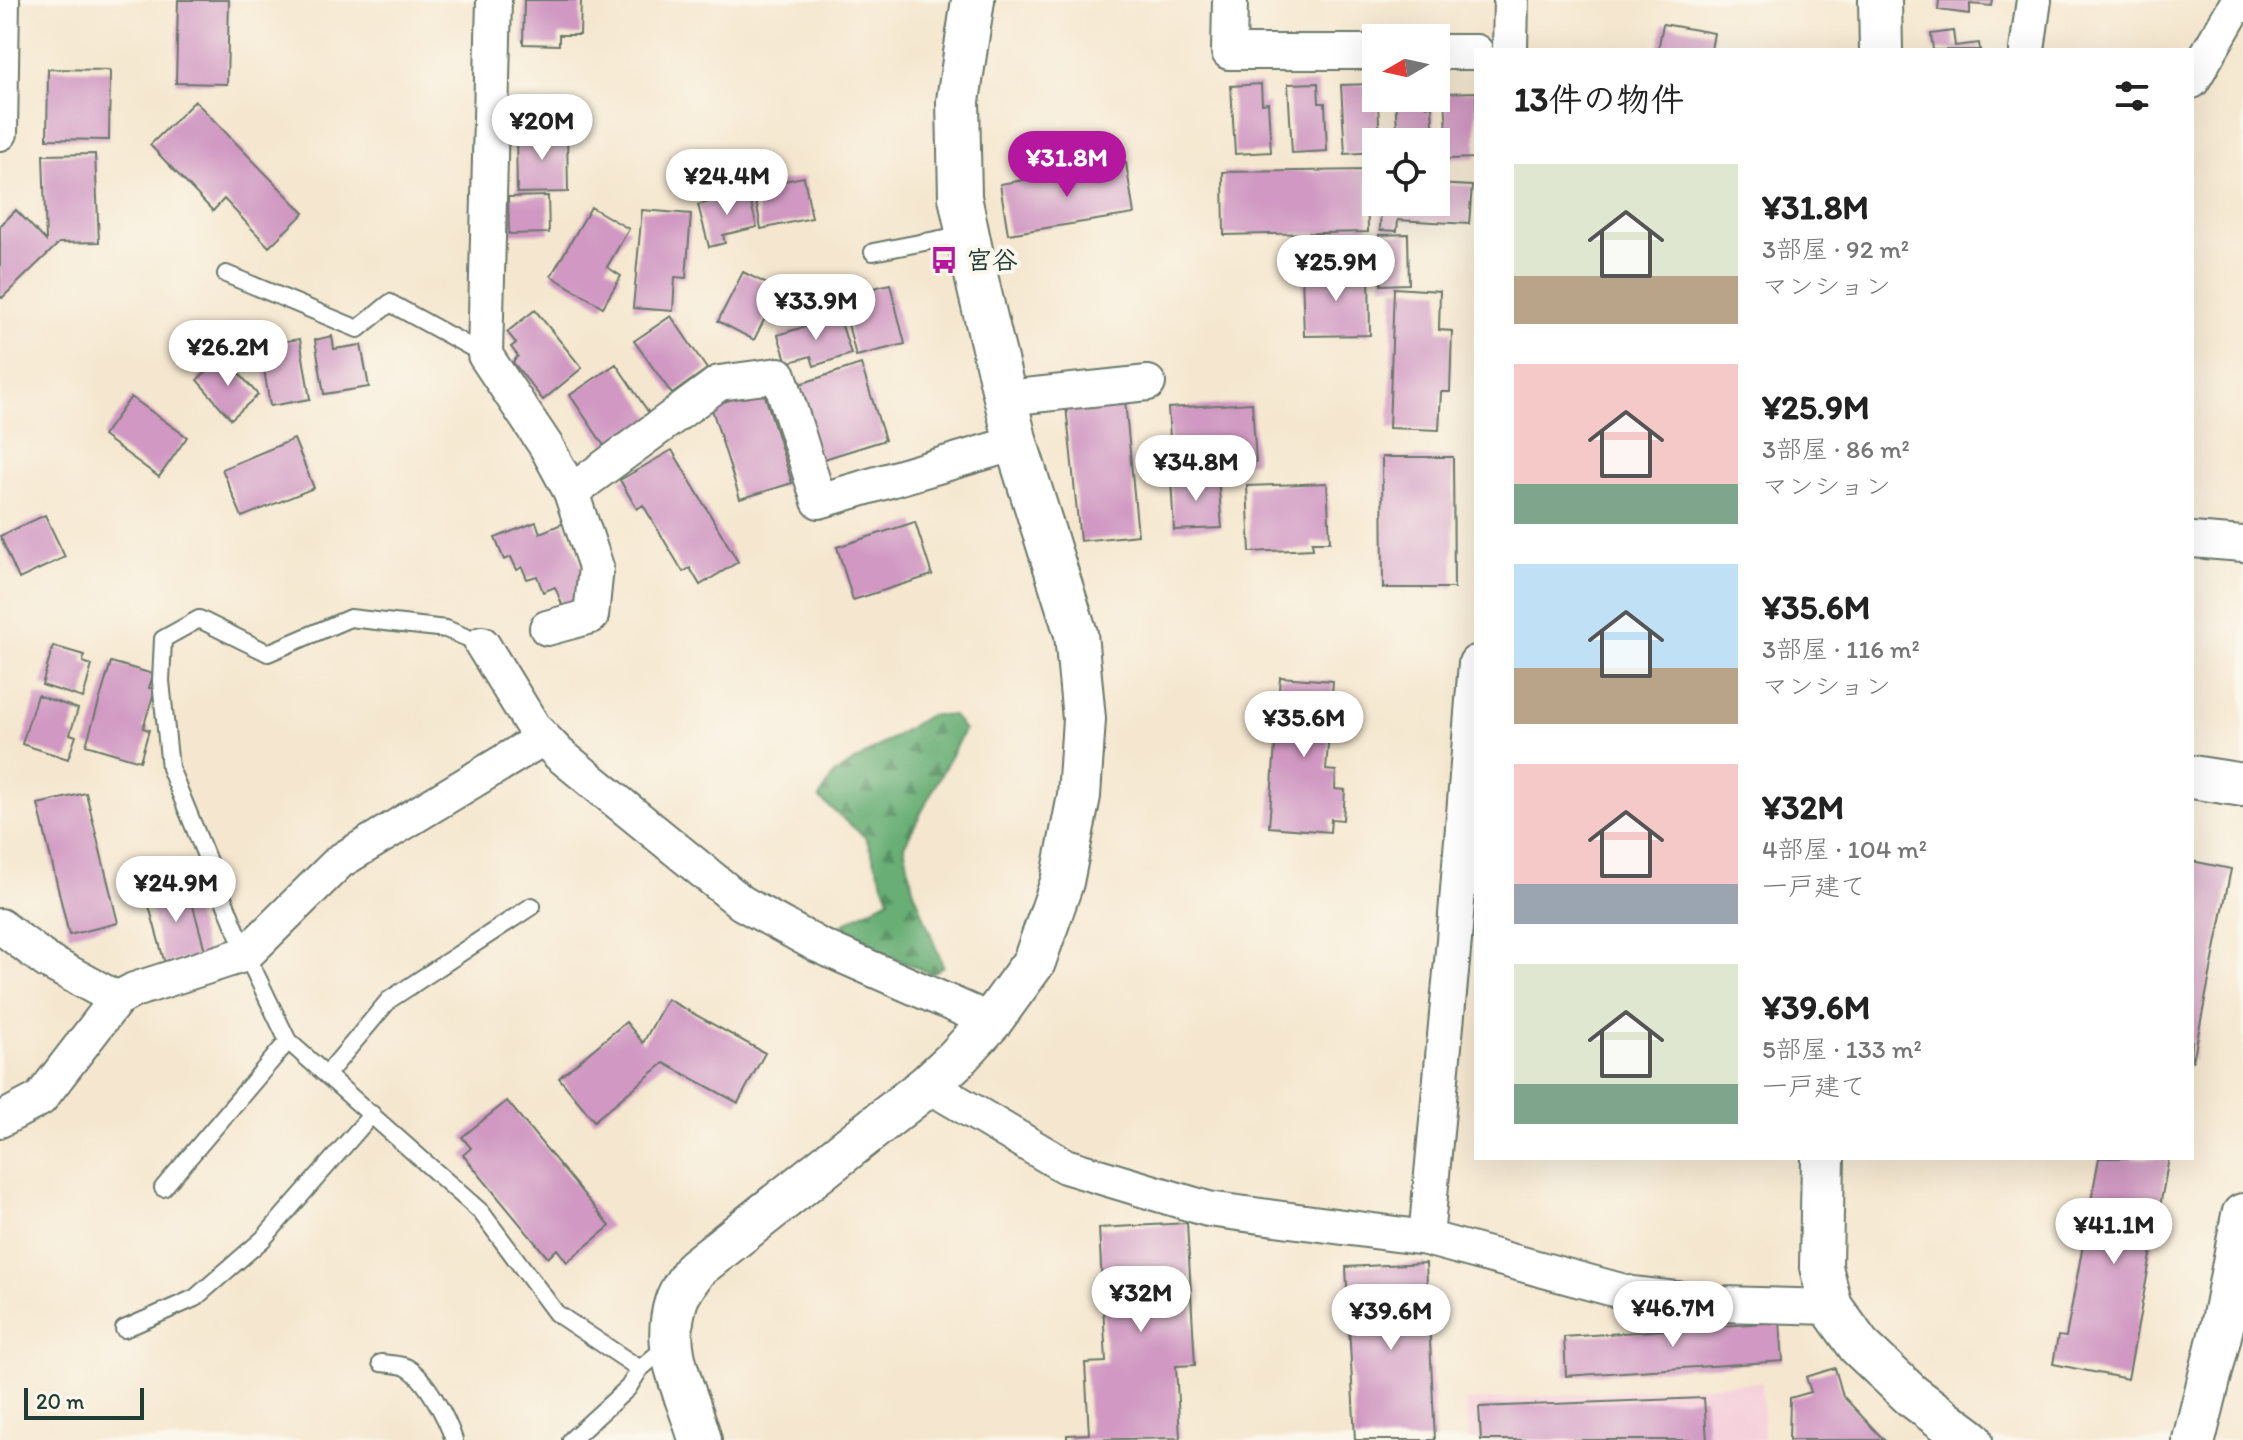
<!DOCTYPE html>
<html lang="ja">
<head>
<meta charset="utf-8">
<style>
  body { margin:0; font-family:Itim,"Klee One",sans-serif; background:#f2f2f2; color:#222; height:100vh; display:flex; flex-direction:column; font-size:30px; white-space:nowrap }
  * { box-sizing:border-box; margin:0 }
  p { font-size:26px; color:#767676 }
  .icon { flex:none; width:44px; height:44px; fill:none; stroke:currentColor; stroke-width:2; stroke-linecap:round; stroke-linejoin:round }
  .map { position:relative; flex:1; overflow:hidden }
  .panel { position:absolute; left:1474px; top:48px; width:720px; height:1112px; display:flex; flex-direction:column; background:#fff; border-radius:0px; box-shadow:0 8px 32px #0002 }
  .panel>* { flex:none }
  .needle { width:52px; rotate:261deg }
  .buttons { position:absolute; left:1362px; top:24px; display:grid; gap:16px }
  .buttons a { display:grid; place-items:center; width:88px; height:88px; border-radius:0px; background:#fff; box-shadow:0 8px 32px #0002; font-size:40px }
  .scale { position:absolute; left:24px; bottom:20px; width:120px; box-sizing:border-box; padding-left:8px; border:4px solid #1f3d34; border-top:0; font-size:22px; line-height:28px; white-space:nowrap; color:#1f3d34; -webkit-text-stroke:6px #fbf7ec; paint-order:stroke }
  .price { position:absolute; translate:-50% -68px; padding:0 18px; border-radius:28px; background:#fff; color:#222; font-size:26px; line-height:52px; filter:drop-shadow(0 2px 4px #0008) }
  .price::after { content:''; position:absolute; left:50%; top:48px; width:24px; height:18px; margin-left:-12px; background:inherit; clip-path:polygon(0 0,100% 0,50% 100%) }
  .price.on { background:#b5179e; color:#fff }
  ul { padding:0; list-style:none }
  li { display:flex; align-items:center; gap:24px; height:200px; padding:0 40px }
  li span { display:grid; place-items:center; flex:none; width:224px; height:160px; border-radius:0px; color:#555 }
  li>.icon { margin-inline-start:auto }
  span .icon { width:96px; height:96px; fill:#fffc; stroke-width:1 }
  li b { font-size:34px }
  h2 { display:flex; justify-content:space-between; align-items:center; height:96px; padding:0 40px; font-size:34px }
  .map>svg:first-child { display:block }
  .built { fill:#f5cfdb }
  .forest { fill:url(#forest-firs); stroke:#447654; stroke-width:2 }
  .building { fill:#d098c2 }
  .lines { fill:none; stroke-linecap:round; stroke-linejoin:round }
  .service-casing { stroke:#6a786a; stroke-width:20 }
  .minor-casing { stroke:#6a786a; stroke-width:38 }
  .tertiary-casing { stroke:#6a786a; stroke-width:46 }
  .service { stroke:#fff; stroke-width:16 }
  .minor { stroke:#fff; stroke-width:34 }
  .tertiary { stroke:#fff; stroke-width:42 }
  .labels { text-anchor:middle; dominant-baseline:central; stroke-width:8; stroke-linejoin:round; paint-order:stroke }
  .poi-label { font-size:26px; font-weight:bold; fill:#1f3d34; stroke:#fbf7ec; text-anchor:start }
</style>
</head>
<body>
<div class="map">
<svg width="2243" height="1440" viewBox="0 0 2243 1440">
  <defs>
    <pattern id="forest-firs" width="22" height="20" patternUnits="userSpaceOnUse" patternTransform="scale(2)"><rect width="22" height="20" fill="#68ae74"/><path d="M5 1l3.5 6h-7zM16 11l3.5 6h-7z" fill="#558f60"/></pattern>
  </defs>
  <rect width="100%" height="100%" fill="#fbf7ec"/>
  <filter id="ink" filterUnits="userSpaceOnUse"><feTurbulence type="fractalNoise" baseFrequency=".0125" numOctaves="2"/><feDisplacementMap in="SourceGraphic" scale="16" xChannelSelector="R" yChannelSelector="G"/><feConvolveMatrix kernelMatrix="1 2 1 2 8 2 1 2 1" color-interpolation-filters="sRGB"/></filter>
  <filter id="wash" filterUnits="userSpaceOnUse"><feTurbulence type="fractalNoise" baseFrequency=".006" numOctaves="4" result="noise"/><feDisplacementMap in="SourceGraphic" scale="32" xChannelSelector="R" yChannelSelector="G"/><feGaussianBlur stdDeviation="1.8" result="paint"/><feColorMatrix in="noise" values="0 0 0 0 0 0 0 0 0 0 0 0 0 0 0 0 0 1.4 0 .05"/><feComposite in="paint" operator="in"/></filter>
  <g filter="url(#wash)">
    <rect width="100%" height="100%" fill="#f5e7cf"/>
    <path class="built" d="M1762,1382L1764,1440H1468L1466,1401Z"/>
    <path class="forest" d="M929,715H953L964,730L904,846L913,888L943,966L932,974L852,941L843,924L889,899L866,838L819,798L834,774Z"/>
    <g id="blocks">
      <path class="building" d="M178,0H229L227,84L176,83Z
        M524,0H581L580,35H559V45L523,44Z
        M1939,0H1993L1992,6L1970,4V14L1938,10Z
        M1663,24L1714,33L1711,50H1658Z
        M1953,31L1955,46L1979,43L1980,50H1933L1931,34Z
        M48,69L110,70L109,140L47,139Z
        M1318,83L1319,103H1325L1327,151L1292,153L1288,84Z
        M1261,84L1262,104L1268,103L1271,152L1235,154L1231,86Z
        M1371,84L1372,103L1378,104L1380,142H1376V152L1345,154L1341,85Z
        M1476,92V158L1448,159L1445,93Z
        M1395,98H1425L1426,106H1432L1434,142H1398Z
        M195,101L304,213L269,247L224,199L213,211L150,145Z
        M567,130L568,192L517,193L516,131Z
        M95,154L99,242L59,243L2,298L0,296V226L16,210L46,241L43,155Z
        M1126,163L1134,214L1008,234L1000,184Z
        M1367,170L1368,232L1224,235L1223,172Z
        M804,177L812,218L761,229L754,187Z
        M1436,184L1472,186L1469,224L1398,220L1397,231L1380,230L1381,202H1436Z
        M748,192L757,227L723,235L725,243L709,247L698,205Z
        M548,196L549,233L509,234L508,197Z
        M591,207L629,229L607,267L621,276L603,307L551,276Z
        M642,210L691,214L686,278L675,277L673,311L633,308Z
        M1408,234L1409,284L1381,285L1379,235Z
        M1369,269L1370,335L1304,336L1302,271Z
        M743,272L779,290L754,340L718,321Z
        M890,284L905,344L856,356L841,296Z
        M1394,288L1440,291L1439,330L1452,331L1450,392H1441L1439,430L1389,428Z
        M535,310L582,368L543,400L513,362L518,356L511,347L516,343L507,332Z
        M671,316L707,369L672,394L634,341Z
        M839,316L851,354L814,366L811,356L787,363L778,335Z
        M332,336L334,349L361,345L369,387L324,394L315,340Z
        M300,339L310,399L270,406L260,345Z
        M224,356L258,395L231,419L197,380Z
        M616,364L653,419L607,450L570,395Z
        M861,364L885,440L821,460L797,385Z
        M763,389L792,483L740,499L711,406Z
        M131,397L187,437L159,477L103,436Z
        M1125,400L1138,535L1080,541L1066,406Z
        M1252,403L1256,462L1172,467L1168,408Z
        M294,439L314,488L242,517L222,469Z
        M672,450L738,562L700,585L690,568L683,572L643,505L637,509L620,480Z
        M1382,457H1453L1454,588H1383Z
        M1218,476L1222,528L1174,530L1171,479Z
        M1327,483L1330,542H1312L1313,549L1250,552L1247,486Z
        M45,515L65,557L19,579L0,536Z
        M536,522L540,533L564,523L593,595L563,607L555,587L543,592L537,576L527,579L522,567L517,570L511,557L504,560L495,538Z
        M915,522L932,575L853,600L837,547Z
        M53,646L84,655L83,662L92,665L83,698L42,685Z
        M111,662L153,674L149,688L155,689L143,728L149,730L140,761L86,745Z
        M1280,677L1333,681L1326,770L1336,771L1335,789L1345,790L1343,820L1331,819L1330,832L1269,827Z
        M37,695L78,709L70,734L76,736L68,759L22,744Z
        M86,793L118,923L69,935L38,804Z
        M2192,861L2231,869L2193,1061H2192Z
        M187,884L206,954L165,964L146,895Z
        M667,999L765,1053L738,1103L664,1063L594,1121L559,1078L626,1022L643,1043Z
        M507,1101L610,1226L567,1262L557,1249L548,1258L463,1155L471,1148L462,1137Z
        M2099,1158H2169L2128,1379L2053,1364L2058,1336L2066,1337Z
        M1187,1223L1195,1365L1176,1366L1180,1438L1067,1440V1435L1089,1434L1085,1363L1106,1362L1099,1228Z
        M1426,1263L1435,1440H1355L1346,1267Z
        M1780,1322L1783,1361L1566,1376L1564,1337Z
        M1835,1368L1843,1396L1884,1440H1789L1790,1398L1811,1392L1806,1377Z
        M1704,1398L1707,1440H1481L1479,1407Z"/>
    </g>
  </g>
  <g filter="url(#ink)">
    <use href="#blocks" fill-opacity="0" stroke="#6a786a" stroke-width="2"/>
    <g class="lines">
      <g class="service-casing">
        <path id="service" d="M873,252L966,234
          M226,274L358,329L390,303L485,355
          M482,644L446,629L350,618L268,653L199,619L163,639L161,681L170,768L246,954L288,1041L481,1212L556,1313L640,1369L669,1344
          M327,1074L389,1000L532,906
          M163,1188L288,1041
          M124,1329L195,1298L263,1239L372,1114
          M381,1363C388,1364 399,1364 406,1367C426,1377 447,1419 454,1440
          M571,1440L628,1388L640,1369"/>
      </g>
      <g class="minor-casing">
        <path id="minor" d="M494,0L485,355L546,446L571,492L596,567L591,616L547,628
          M1230,0L1229,52H1376
          M1510,50L1511,0
          M2027,50L2034,0
          M1436,52H1476
          M2192,81L2239,0
          M0,133L2,0
          M1005,398L1148,383
          M571,492L719,383L779,375L819,501L1016,443
          M2192,540L2243,544
          M482,644L534,728L559,754L742,903L818,945L991,1021
          M0,926L47,961L117,999
          M928,1085L1065,1166L1208,1209L1426,1238L1632,1294L1720,1304L1831,1307
          M0,1120L40,1099L117,999L134,990L246,954L340,861L543,738
          M1426,1238L1454,940L1476,663"/>
      </g>
      <g class="tertiary-casing">
        <path id="tertiary" d="M1880,0L1881,50
          M2192,777L2243,785
          M1823,1158L1821,1267L1831,1307L1859,1346L1911,1395L1971,1440
          M700,1440C688,1393 660,1353 676,1302C679,1291 689,1279 695,1269L928,1085L955,1060L991,1021L1034,962L1062,882L1079,796L1084,719L1076,634L1016,443L979,289L960,197L958,101L973,0
          M2194,1440L2222,1327L2243,1215"/>
      </g>
      <use href="#service" class="service"/>
      <use href="#minor" class="minor"/>
      <use href="#tertiary" class="tertiary"/>
    </g>
  </g>
  <defs>
    <g id="bus-bare" transform="scale(2.16)"><path d="M-5-6H5V4H4V6H2V4H-2V6H-4V4H-5ZM-3.5-4V0h7V-4ZM-3.5 1.2v1.5H-2V1.2ZM2 1.2v1.5H3.5V1.2Z" fill="#b5179e" stroke="#fbf7ec" stroke-width="2.5" paint-order="stroke"/></g>
  </defs>
  <g fill-rule="evenodd">
    <use href="#bus-bare" x="944" y="260"/>
  </g>
  <g class="labels">
    <g class="poi-label">
      <text x="966" y="260">宮谷</text>
    </g>
  </g>
</svg>
<div class="buttons">
<a><svg class="needle" viewBox="-14 -14 28 28"><path d="M0-13l5 13h-10z" fill="#e53935"/><path d="M0 13l5-13h-10z" fill="#767676"/></svg></a>
<a><svg class="icon" aria-label="locate" viewBox="0 0 24 24"><circle cx="12" cy="12" r="6"/><path d="M12 2v4M12 18v4M2 12h4M18 12h4"/></svg></a>
</div>
<div class="scale">20 m</div>
<b class="price" style="left:542px;top:162px">¥20M</b>
<b class="price on" style="left:1067px;top:199px">¥31.8M</b>
<b class="price" style="left:727px;top:217px">¥24.4M</b>
<b class="price" style="left:1336px;top:303px">¥25.9M</b>
<b class="price" style="left:816px;top:342px">¥33.9M</b>
<b class="price" style="left:228px;top:388px">¥26.2M</b>
<b class="price" style="left:1196px;top:503px">¥34.8M</b>
<b class="price" style="left:1304px;top:759px">¥35.6M</b>
<b class="price" style="left:176px;top:924px">¥24.9M</b>
<b class="price" style="left:2114px;top:1266px">¥41.1M</b>
<b class="price" style="left:1141px;top:1334px">¥32M</b>
<b class="price" style="left:1673px;top:1349px">¥46.7M</b>
<b class="price" style="left:1391px;top:1352px">¥39.6M</b>
<section class="panel">
<h2>13件の物件<svg class="icon" aria-label="filters" viewBox="0 0 24 24"><path d="M4 7h16M4 17h16"/><circle cx="9" cy="7" r="2"/><circle cx="15" cy="17" r="2"/></svg></h2>
<ul>
<li><span style="background:linear-gradient(#dfe7d0 70%,#b9a48a 0)"><svg class="icon" aria-label="home" viewBox="0 0 24 24"><path d="M3 11l9-7 9 7M6 9v11h12V9"/></svg></span><div><b>¥31.8M</b><p>3部屋 · 92 m²</p><p>マンション</p></div></li>
<li><span style="background:linear-gradient(#f6c9c9 75%,#7fa58c 0)"><svg class="icon" aria-label="home" viewBox="0 0 24 24"><path d="M3 11l9-7 9 7M6 9v11h12V9"/></svg></span><div><b>¥25.9M</b><p>3部屋 · 86 m²</p><p>マンション</p></div></li>
<li><span style="background:linear-gradient(#bfe0f5 65%,#b9a48a 0)"><svg class="icon" aria-label="home" viewBox="0 0 24 24"><path d="M3 11l9-7 9 7M6 9v11h12V9"/></svg></span><div><b>¥35.6M</b><p>3部屋 · 116 m²</p><p>マンション</p></div></li>
<li><span style="background:linear-gradient(#f6c9c9 75%,#9aa5b1 0)"><svg class="icon" aria-label="home" viewBox="0 0 24 24"><path d="M3 11l9-7 9 7M6 9v11h12V9"/></svg></span><div><b>¥32M</b><p>4部屋 · 104 m²</p><p>一戸建て</p></div></li>
<li><span style="background:linear-gradient(#dfe7d0 75%,#7fa58c 0)"><svg class="icon" aria-label="home" viewBox="0 0 24 24"><path d="M3 11l9-7 9 7M6 9v11h12V9"/></svg></span><div><b>¥39.6M</b><p>5部屋 · 133 m²</p><p>一戸建て</p></div></li>
</ul>
</section>
</div>
</body>
</html>
